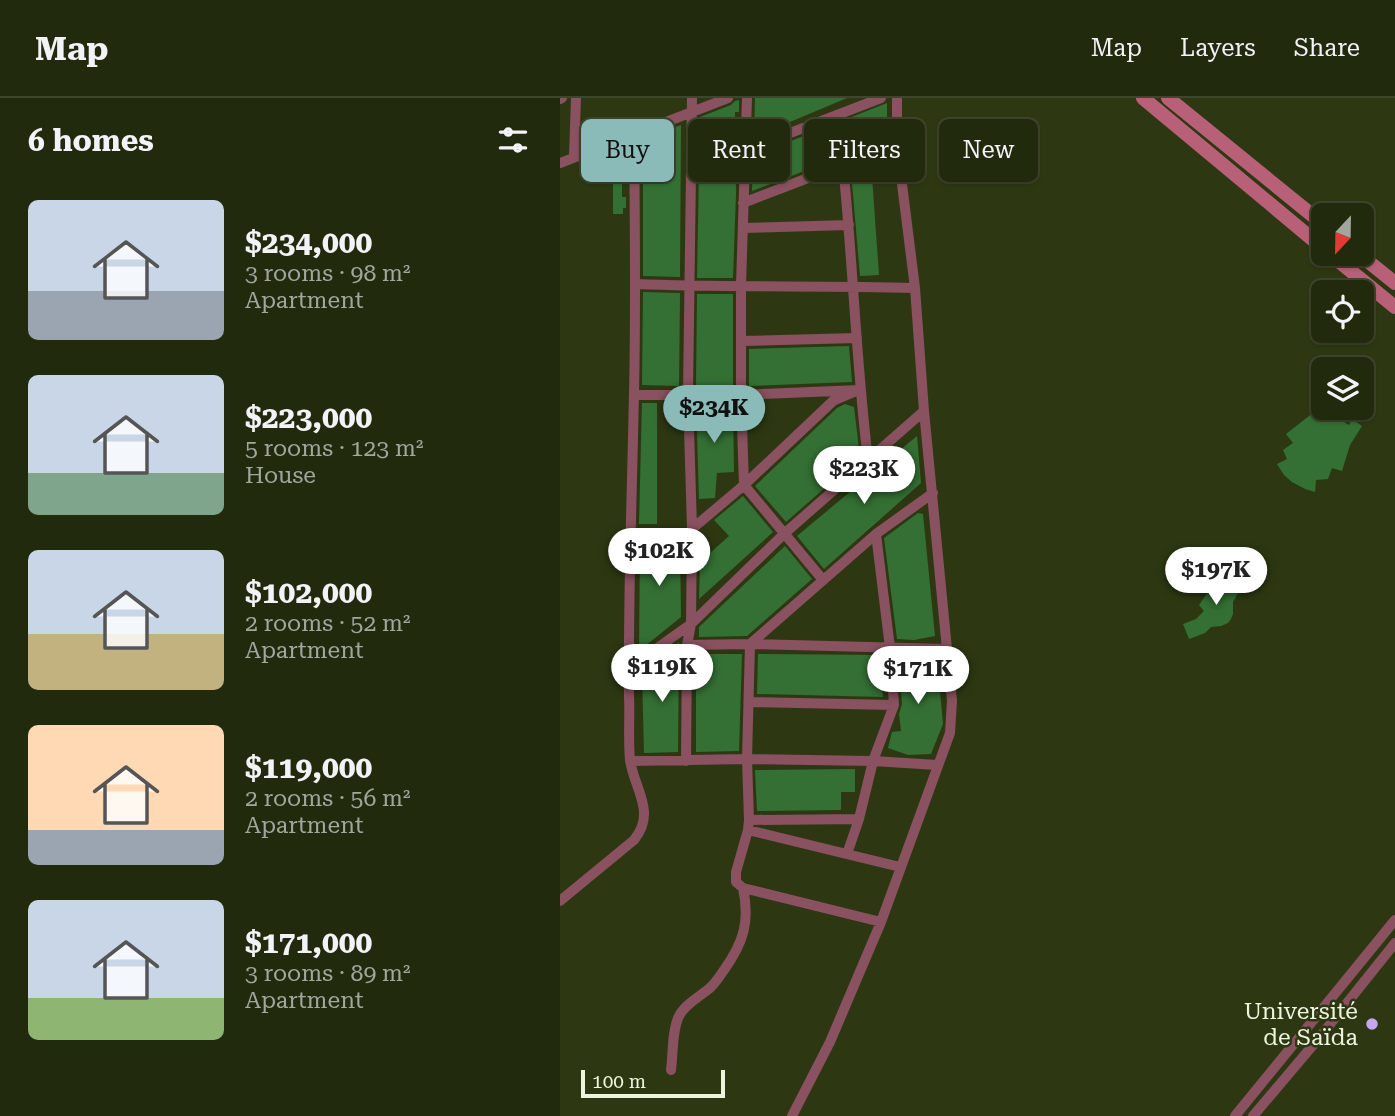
<!DOCTYPE html>
<html lang="en">
<head>
<meta charset="utf-8">
<style>
  body { margin:0; font-family:"Roboto Serif",serif; background:#2a3217; color:#f1f3f6; height:100vh; display:flex; flex-direction:column; font-size:26px; white-space:nowrap }
  * { box-sizing:border-box; margin:0 }
  p { font-size:23px; color:#a2a79e }
  .icon { flex:none; width:38px; height:38px; fill:none; stroke:currentColor; stroke-width:2; stroke-linecap:round; stroke-linejoin:round }
  .map { position:relative; flex:1; overflow:hidden }
  .side { display:flex; flex-direction:column; background:#222a0e; width:560px }
  .side>* { flex:none }
  .guide { position:absolute; left:21px; top:21px; width:665px; height:63px; display:flex; gap:14px }
  .needle { width:46px; rotate:202deg }
  .controls { position:absolute; left:751px; top:105px; display:grid; gap:14px }
  .controls a { display:grid; place-items:center; width:63px; height:63px; border-radius:10px; background:#222a0e; box-shadow:0 2px 5px #0004,0 0 0 2px #3f462e; font-size:35px }
  .scale { position:absolute; left:21px; bottom:18px; width:144px; box-sizing:border-box; padding-left:7px; border:4px solid #edf5df; border-top:0; font-size:19px; line-height:24px; white-space:nowrap; color:#edf5df; -webkit-text-stroke:5px #2d3812; paint-order:stroke }
  .price { position:absolute; translate:-50% -60px; padding:0 16px; border-radius:24px; background:#fff; color:#222; font-size:23px; line-height:46px; filter:drop-shadow(0 2px 4px #0008) }
  .price::after { content:''; position:absolute; left:50%; top:42px; width:21px; height:16px; margin-left:-10px; background:inherit; clip-path:polygon(0 0,100% 0,50% 100%) }
  .price.active { background:#8bbbb9; color:#111 }
  ul { padding:0; list-style:none }
  li { display:flex; align-items:center; gap:21px; height:175px; padding:0 28px }
  li span { display:grid; place-items:center; flex:none; width:196px; height:140px; border-radius:10px; color:#555 }
  li>.icon { margin-inline-start:auto }
  span .icon { width:84px; height:84px; fill:#fffc; stroke-width:1 }
  li b { font-size:30px }
  h2 { display:flex; justify-content:space-between; align-items:center; height:84px; padding:0 28px; font-size:30px }
  .tag { padding:0 24px; border-radius:10px; background:#222a0e; box-shadow:0 2px 5px #0004,0 0 0 2px #3f462e; font-size:24px; line-height:63px }
  .tag.active { background:#8bbbb9; color:#111 }
  header { display:flex; align-items:center; gap:42px; box-sizing:border-box; height:98px; padding:0 35px; background:#222a0e; border-bottom:2px solid #3f462e }
  header strong { font-size:33px }
  nav { display:flex; gap:38px; margin-inline-start:auto; font-size:24px }
  main { display:flex; flex:1; min-height:0 }
  .map>svg:first-child { display:block }
  .building { fill:#347033 }
  .lines { fill:none; stroke-linecap:round; stroke-linejoin:round }
  .street { stroke:#8a5160; stroke-width:10 }
  .secondary { stroke:#b96079; stroke-width:14 }
  .poi-dot { fill:#c5a6f0; stroke:#2d3812; stroke-width:2.5 }
  .labels { text-anchor:middle; dominant-baseline:central; stroke-width:5; stroke-linejoin:round; paint-order:stroke }
  .poi-label { font-size:23px; fill:#edf5df; stroke:#2d3812; text-anchor:end }
</style>
</head>
<body>
<header>
<strong>Map</strong>
<nav><a>Map</a><a>Layers</a><a>Share</a></nav>
</header>
<main>
<section class="side">
<h2>6 homes<svg class="icon" aria-label="filters" viewBox="0 0 24 24"><path d="M4 7h16M4 17h16"/><circle cx="9" cy="7" r="2"/><circle cx="15" cy="17" r="2"/></svg></h2>
<ul>
<li><span style="background:linear-gradient(#c9d6e8 65%,#9aa5b1 0)"><svg class="icon" aria-label="home" viewBox="0 0 24 24"><path d="M3 11l9-7 9 7M6 9v11h12V9"/></svg></span><div><b>$234,000</b><p>3 rooms · 98 m²</p><p>Apartment</p></div></li>
<li><span style="background:linear-gradient(#c9d6e8 70%,#7fa58c 0)"><svg class="icon" aria-label="home" viewBox="0 0 24 24"><path d="M3 11l9-7 9 7M6 9v11h12V9"/></svg></span><div><b>$223,000</b><p>5 rooms · 123 m²</p><p>House</p></div></li>
<li><span style="background:linear-gradient(#c9d6e8 60%,#c2b280 0)"><svg class="icon" aria-label="home" viewBox="0 0 24 24"><path d="M3 11l9-7 9 7M6 9v11h12V9"/></svg></span><div><b>$102,000</b><p>2 rooms · 52 m²</p><p>Apartment</p></div></li>
<li><span style="background:linear-gradient(#ffd9b3 75%,#9aa5b1 0)"><svg class="icon" aria-label="home" viewBox="0 0 24 24"><path d="M3 11l9-7 9 7M6 9v11h12V9"/></svg></span><div><b>$119,000</b><p>2 rooms · 56 m²</p><p>Apartment</p></div></li>
<li><span style="background:linear-gradient(#c9d6e8 70%,#8fb573 0)"><svg class="icon" aria-label="home" viewBox="0 0 24 24"><path d="M3 11l9-7 9 7M6 9v11h12V9"/></svg></span><div><b>$171,000</b><p>3 rooms · 89 m²</p><p>Apartment</p></div></li>
</ul>
</section>
<div class="map">
<svg width="835" height="1018" viewBox="0 0 835 1018">
  <rect width="100%" height="100%" fill="#2d3812"/>
  <path class="building" d="M195,0H287L194,39Z
    M179,2V14H175L176,96L173,180H137L140,19L171,7L175,3Z
    M327,5V41L192,93L193,58Z
    M121,27L120,179L83,178V41Z
    M53,57H62V63H66V74H62V99H66V110H63V116H53Z
    M311,64L319,177L300,178L291,73Z
    M83,194L120,195L119,288L82,287Z
    M137,196H173V287H136Z
    M289,248L292,284L189,288V251Z
    M763,297V311L789,327L792,321L802,328L790,347L782,373L772,370L768,381L756,382L755,394L745,391L732,384L724,377L717,366L727,361L723,352L733,345L726,336L749,318Z
    M82,305H97V426H79Z
    M136,305H173L174,374L157,375L155,400L139,401Z
    M285,306L294,309L300,359L226,424L195,388L277,310Z
    M357,338L361,385L264,471L237,438Z
    M183,398L213,434L139,501L140,464L169,438L154,422Z
    M358,415L363,416L375,538L354,542L337,541L324,440Z
    M80,443H120L121,519L79,553Z
    M225,448L252,481L187,538L139,539V529Z
    M666,473L681,476L678,495L673,504V516L671,521L668,525L661,528L651,529L645,535L629,541L623,526L636,521L644,513L639,507L651,490L659,495Z
    M119,544L118,654L84,655L82,575Z
    M136,556H182L179,653L136,654Z
    M198,556L318,557L323,599L197,596Z
    M338,558L377,559L383,626L371,656L348,657L328,650L332,634L341,633L339,616L342,606Z
    M295,671V694H281V712L197,713L195,672Z"/>
  <g class="lines">
    <path class="street" d="M187,0L181,187V297L184,387L263,482
      M0,1L2,0
      M186,52L321,0
      M14,58L16,0
      M0,65L168,0
      M283,67C293,165 296,264 308,362
      M183,105L337,46
      M183,130L289,127
      M76,186C169,190 262,187 355,190
      M181,243L297,240
      M74,297H181L300,292
      M132,431L184,387L273,303L294,294
      M127,547L190,546L387,551
      M69,570L131,526L225,435L364,313
      M189,604L334,607
      M70,663L187,661L313,663L377,667
      M126,663L127,547L131,526L132,431L128,296L132,0
      M189,722L299,721
      M188,732L340,769
      M287,756L299,721L313,663L334,607L330,550L316,436
      M0,803L74,742C97,714 74,691 70,662C68,641 70,619 69,598C68,497 72,396 74,295C76,208 75,122 74,35
      M321,824L183,790L176,784V774L188,732L189,722L187,661L190,546L316,436L373,395
      M111,972C113,957 112,932 119,918C125,906 141,898 151,889C156,884 160,878 164,872C184,844 190,823 183,790
      M232,1018L270,944L321,824L390,635L392,603L364,313L355,190L337,46V0
      M675,1018L835,822
      M693,1018L759,940L835,845"/>
    <path class="secondary" d="M583,0L763,150
      M608,0L763,126
      M770,156L835,209
      M799,156L835,185"/>
  </g>
  <circle class="poi-dot" cx="812" cy="926" r="7"/>
  <g class="labels">
    <g class="poi-label">
      <text x="798" y="913">Université<tspan x="798" dy="26">de Saïda</tspan></text>
    </g>
  </g>
</svg>
<div class="controls">
<a><svg class="needle" viewBox="-14 -14 28 28"><path d="M0-13l5 13h-10z" fill="#e53935"/><path d="M0 13l5-13h-10z" fill="#a2a79e"/></svg></a>
<a><svg class="icon" aria-label="locate" viewBox="0 0 24 24"><circle cx="12" cy="12" r="6"/><path d="M12 2v4M12 18v4M2 12h4M18 12h4"/></svg></a>
<a><svg class="icon" aria-label="layers" viewBox="0 0 24 24"><path d="M12 4l9 5-9 5-9-5zM3 14l9 5 9-5"/></svg></a>
</div>
<div class="scale">100 m</div>
<b class="price active" style="left:154px;top:347px">$234K</b>
<b class="price" style="left:304px;top:408px">$223K</b>
<b class="price" style="left:99px;top:490px">$102K</b>
<b class="price" style="left:656px;top:509px">$197K</b>
<b class="price" style="left:102px;top:606px">$119K</b>
<b class="price" style="left:358px;top:608px">$171K</b>
<div class="guide">
<a class="tag active">Buy</a>
<a class="tag">Rent</a>
<a class="tag">Filters</a>
<a class="tag">New</a>
</div>
</div>
</main>
</body>
</html>
